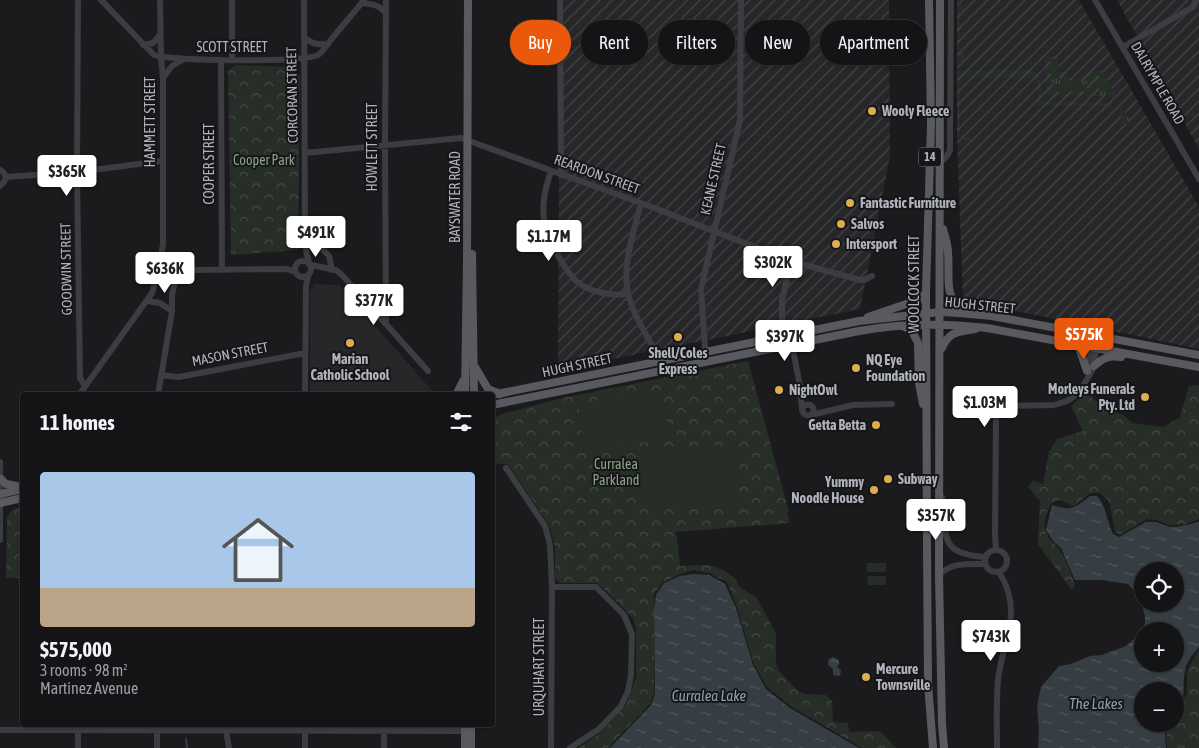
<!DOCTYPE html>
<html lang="en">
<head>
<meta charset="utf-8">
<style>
  body { margin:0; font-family:"Asap Condensed",sans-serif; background:#1d1d1f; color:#f1f3f6; height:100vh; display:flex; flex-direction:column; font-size:19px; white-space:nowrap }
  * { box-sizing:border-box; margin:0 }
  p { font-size:16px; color:#9d9ea1 }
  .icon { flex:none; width:28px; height:28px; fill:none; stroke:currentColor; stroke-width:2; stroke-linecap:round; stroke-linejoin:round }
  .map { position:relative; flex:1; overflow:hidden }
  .details { position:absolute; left:20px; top:392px; width:475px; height:335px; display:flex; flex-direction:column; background:#141416; border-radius:5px; box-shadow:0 1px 4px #0004,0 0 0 1px #333335 }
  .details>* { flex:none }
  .guide { position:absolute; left:510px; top:20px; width:475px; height:45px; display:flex; gap:10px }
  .buttons { position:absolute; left:1134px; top:562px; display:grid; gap:10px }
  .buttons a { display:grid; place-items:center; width:50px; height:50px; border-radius:50%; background:#141416; box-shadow:0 1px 4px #0004,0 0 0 1px #333335; font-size:25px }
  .price { position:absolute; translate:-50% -42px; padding:0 11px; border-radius:5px; background:#fff; color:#222; font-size:16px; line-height:32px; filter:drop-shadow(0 1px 2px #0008) }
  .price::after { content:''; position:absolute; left:50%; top:30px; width:15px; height:11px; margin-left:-8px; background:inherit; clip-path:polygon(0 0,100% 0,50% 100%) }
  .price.selected { background:#ea580c; color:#fff }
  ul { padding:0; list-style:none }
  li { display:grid; align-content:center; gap:10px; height:265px; padding:0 20px }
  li+li { border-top:1px solid #333335 }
  li span { display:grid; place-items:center; height:155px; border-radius:5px; color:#555 }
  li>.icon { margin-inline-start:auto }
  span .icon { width:90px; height:90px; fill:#fffc; stroke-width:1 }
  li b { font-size:21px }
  h2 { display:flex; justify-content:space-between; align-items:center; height:60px; padding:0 20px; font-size:21px }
  .chip { padding:0 18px; border-radius:22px; background:#141416; box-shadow:0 1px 4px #0004,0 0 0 1px #333335; font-size:18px; line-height:45px }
  .chip.selected { background:#ea580c; color:#fff }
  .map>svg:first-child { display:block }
  .built { fill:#27272a }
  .industrial { fill:url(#industrial-furrows) }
  .grass { fill:url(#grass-tufts) }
  .park { fill:url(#park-crowns) }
  .garden { fill:url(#garden-furrows) }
  .pitch { fill:#272e28 }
  .water { fill:url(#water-ripples); fill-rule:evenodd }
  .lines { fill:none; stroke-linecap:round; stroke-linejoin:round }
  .stream { stroke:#363e44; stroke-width:2 }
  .minor { stroke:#3c3d41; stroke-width:6 }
  .major { stroke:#595a60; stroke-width:8 }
  .poi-dot { fill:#deac52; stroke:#161618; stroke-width:2 }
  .labels { text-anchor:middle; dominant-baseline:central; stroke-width:4; stroke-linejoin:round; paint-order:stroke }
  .shield { fill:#161618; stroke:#81848a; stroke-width:1 }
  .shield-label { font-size:12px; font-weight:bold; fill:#afb3bb }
  .street-label { font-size:14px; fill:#afb3bb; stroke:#161618 }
  .poi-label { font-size:14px; font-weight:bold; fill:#afb3bb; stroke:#161618; text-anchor:start }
  .park-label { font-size:14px; fill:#89a38a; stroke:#161618 }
  .water-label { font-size:15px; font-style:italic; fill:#8ba0b1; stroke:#161618 }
</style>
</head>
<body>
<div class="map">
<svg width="1199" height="748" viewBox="0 0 1199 748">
  <defs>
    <pattern id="industrial-furrows" width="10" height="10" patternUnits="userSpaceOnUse" patternTransform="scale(1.25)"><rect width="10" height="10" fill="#27272a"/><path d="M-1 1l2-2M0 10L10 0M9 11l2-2" fill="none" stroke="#444447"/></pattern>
    <pattern id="grass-tufts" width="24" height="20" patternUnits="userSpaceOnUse" patternTransform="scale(1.25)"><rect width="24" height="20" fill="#272e28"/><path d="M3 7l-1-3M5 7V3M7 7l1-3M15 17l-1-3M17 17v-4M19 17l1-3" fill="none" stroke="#444a45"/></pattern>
    <pattern id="park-crowns" width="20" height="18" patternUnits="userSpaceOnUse" patternTransform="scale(1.25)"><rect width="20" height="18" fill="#272e28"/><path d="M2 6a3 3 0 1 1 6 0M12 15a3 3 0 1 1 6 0" fill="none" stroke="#444a45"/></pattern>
    <pattern id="garden-furrows" width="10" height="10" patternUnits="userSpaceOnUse" patternTransform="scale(1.25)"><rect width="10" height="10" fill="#272e28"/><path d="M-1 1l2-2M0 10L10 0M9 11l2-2" fill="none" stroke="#444a45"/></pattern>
    <pattern id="water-ripples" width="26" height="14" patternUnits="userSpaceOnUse" patternTransform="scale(1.25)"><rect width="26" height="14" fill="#363e44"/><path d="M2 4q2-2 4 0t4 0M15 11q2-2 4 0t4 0" fill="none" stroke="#51585d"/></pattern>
  </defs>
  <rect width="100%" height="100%" fill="#1b1b1d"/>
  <path class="built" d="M315,284L339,285L436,395H310V291Z"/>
  <path class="industrial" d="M560,0H889L890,156L860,309L558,370Z
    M957,0H1079L1199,207V349L963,300L957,137Z
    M1117,0H1199V149L1132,27Z"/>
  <path class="grass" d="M1045,57H1054L1058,59V72H1055L1056,77L1067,80H1087V93L1054,92L1050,70V64Z
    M1102,71L1116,96V97L1099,96V73L1093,72Z
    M1121,106L1132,124H1121Z"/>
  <path class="park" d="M235,65L292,67L300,75L298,250L231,255L228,71Z
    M748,361L789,512H787L790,523L676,532L680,566C708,565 713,561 737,580L738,586L757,598L776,634V664L779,671L798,691L805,694L826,695L832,701L833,722L848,723L849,732L880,731L896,748H862L792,707L767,687L754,664L737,607L727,582L709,573L694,570L681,574L663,582L654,594V693L650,704L608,748H578L599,734L626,705L636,678V628L633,618L598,583H561L555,579V547L549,525L508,464H493L492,420L499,415L562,398Z
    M1199,385V519L1186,524L1170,525L1157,520L1147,519L1120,535L1115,532L1109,501L1098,492L1089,494L1074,506L1059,500L1051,503C1048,510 1043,521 1045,529C1046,537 1054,543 1058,548C1066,558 1070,572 1075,584L1072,590L1038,544L1040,501L1028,487L1033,480L1043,485L1049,451L1057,439L1083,431L1071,406L1084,394L1089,395L1108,411L1122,414L1132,423L1163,427L1180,417L1189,386Z
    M22,507V578H6L7,517L13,509Z
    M1199,649V748H1167L1166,724H1175V712L1187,694V671Z"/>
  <path class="garden" d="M957,6H964V11L960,12V53H964V61L962,63L957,61Z
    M1045,59L1050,62V70L1054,92L1082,91L1087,93L1088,81L1067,80L1056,77L1054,72H1067V79H1081L1082,73L1099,72V96L1055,97L1048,96L1046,92Z
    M1033,70L1040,76L1041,96L1045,102L1111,103V106H1037V80L1035,78H960V137H970V140L968,142L957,136V71Z"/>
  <path class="pitch" d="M662,390L670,438L585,452L578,404Z
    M736,445L739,503L640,508L637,450Z
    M867,563H886V572H867Z
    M867,576H886V585H868Z"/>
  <path class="water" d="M1090,496H1097C1107,507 1106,520 1113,534L1119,537L1146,522H1156L1170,527H1177L1199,522V647C1193,654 1186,662 1185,671C1181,688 1189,693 1175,709V691H1142V724H1164L1166,748H1038L1039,729L1037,707L1039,696L1041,687L1059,666L1071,664L1090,656L1102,655L1126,646L1142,632L1145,623V616L1140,597L1128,584L1102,580H1075L1061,548L1053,541L1046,530L1052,505C1073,511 1073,509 1090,496ZM1142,571H1175V604H1142ZM1142,631H1175V664H1142Z
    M693,574L709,575L725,584L736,608L753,665L766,689L790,708L859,748H610L651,705L655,694L654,609L656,595L664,583L680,576Z
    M833,657L839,660V664L837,667L841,670L840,676L833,675V669L828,665V660Z"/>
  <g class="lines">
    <path class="stream" d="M186,739L187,748"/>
    <path class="minor" d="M78,0L77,172L80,378L85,386
      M101,0L154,55C171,61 304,63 318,55C322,53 327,45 330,41C341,27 353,14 364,0
      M232,0V59
      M304,0L305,236L306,250L309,263
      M386,0L385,146L386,324
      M560,0L561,175
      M1095,0L1199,179
      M362,3C372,4 379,5 385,12
      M304,37C312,44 317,45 328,44
      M143,45L153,43L160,35
      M1123,47L1193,7L1196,0
      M221,60L222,269
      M163,78L172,66L184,59
      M305,153L461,138L641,203L791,261L860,280H864L872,276
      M940,163L947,156L950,150L951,0
      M0,170L3,172L6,177
      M551,171C545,189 540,209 546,228C550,243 567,275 580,284C592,292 614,297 628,293
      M6,177L77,172L162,161
      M0,186L4,182L6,177
      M641,203C633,236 618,273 632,306C639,325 651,343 661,361L663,370
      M305,236L314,240L329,256L332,270
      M295 269a8 8 0 1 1 16 0a8 8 0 1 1-16 0Z
      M158 272a11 11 0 1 1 22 0a11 11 0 1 1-22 0Z
      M177,264L184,268L193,270L287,269L295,272
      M311,265L336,270L342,275L428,371
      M159,267L163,244V78L161,58L160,0
      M147,301L160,303L172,311
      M367,302L386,300
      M782,319V300L791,261
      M790,335L800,386L802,410
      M706,362L701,289L740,120L741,0
      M1087,370L1093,336
      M161,375L179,377L305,353
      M79,395L152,293L158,272
      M158,395L172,311V294L175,282
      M305,395L306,286L308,276
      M802.5 410a5.5 5.5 0 1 1 11 0a5.5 5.5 0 1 1-11 0Z
      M811,415L853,405L892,404
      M0,462V540
      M506,468L545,526L550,545L552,587L551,748
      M942,497C948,535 936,554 986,557
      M985 561a11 11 0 1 1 22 0a11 11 0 1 1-22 0Z
      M996,550L995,535L996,418L1000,410L1008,406L1054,405L1067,401L1073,397L1081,389L1092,371L1099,337
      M939,575C951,562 969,564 985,564
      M552,587H596L624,615L632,634L631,675L628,691L621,706L599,729L570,748
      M154,725L157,730V748
      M225,725L229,748
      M384,725V748
      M0,730L469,731
      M78,748V725
      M305,748V725
      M997,748C997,725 996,702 998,679C1003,640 1024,611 999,572"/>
    <path class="major" d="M929,0L931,124L926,292L927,547L928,684L933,748
      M940,0L939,575L942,724L944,748
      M943,229C945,237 948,245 948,252C950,278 944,289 959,313
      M472,254L474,395
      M868,317L921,299L926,292
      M903,326L912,331L918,343L919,383L923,404
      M1078,345L1087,371
      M942,348C949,331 959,332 975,329
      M1094,366C1103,358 1109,355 1121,357
      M475,367L488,389L500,394
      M456,395L463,381
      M465,395L467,261L468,0
      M492,395L859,321L940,312L959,313L992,316L1199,355
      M492,405L859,331C902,323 944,323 987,328L1199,367
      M1,479L6,484L22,487
      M0,494L22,489
      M0,503L22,498
      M465,748V725
      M471,748V725"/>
  </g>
  <g class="poi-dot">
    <circle cx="872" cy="111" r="5"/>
    <circle cx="850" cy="203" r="5"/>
    <circle cx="841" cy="224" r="5"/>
    <circle cx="836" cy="244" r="5"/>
    <circle cx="678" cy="337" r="5"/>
    <circle cx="350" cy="343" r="5"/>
    <circle cx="856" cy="368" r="5"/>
    <circle cx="779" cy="390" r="5"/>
    <circle cx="1145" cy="397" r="5"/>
    <circle cx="876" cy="425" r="5"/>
    <circle cx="888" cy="479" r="5"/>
    <circle cx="874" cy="490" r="5"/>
    <circle cx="866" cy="677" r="5"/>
  </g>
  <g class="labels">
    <rect class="shield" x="919" y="147.5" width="22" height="19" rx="4"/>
    <g class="shield-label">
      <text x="930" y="157">14</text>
    </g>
    <g class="street-label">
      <text x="232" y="47">SCOTT STREET</text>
      <text transform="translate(1158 83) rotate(60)">DALRYMPLE ROAD</text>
      <text transform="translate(292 95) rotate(-91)">CORCORAN STREET</text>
      <text transform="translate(150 122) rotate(-90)">HAMMETT STREET</text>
      <text transform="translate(372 147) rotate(-90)">HOWLETT STREET</text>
      <text transform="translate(209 164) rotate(-90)">COOPER STREET</text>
      <text transform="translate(597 174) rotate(20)">REARDON STREET</text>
      <text transform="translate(713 179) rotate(-77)">KEANE STREET</text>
      <text transform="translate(455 197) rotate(-90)">BAYSWATER ROAD</text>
      <text transform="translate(66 269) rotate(-91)">GOODWIN STREET</text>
      <text transform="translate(914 284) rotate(-90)">WOOLCOCK STREET</text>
      <text transform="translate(980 305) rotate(6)">HUGH STREET</text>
      <text transform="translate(230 354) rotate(-11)">MASON STREET</text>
      <text transform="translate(577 365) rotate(-12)">HUGH STREET</text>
      <text transform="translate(539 667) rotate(-90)">URQUHART STREET</text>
    </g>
    <g class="poi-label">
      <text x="882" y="111">Wooly Fleece</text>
      <text x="860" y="203">Fantastic Furniture</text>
      <text x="851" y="224">Salvos</text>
      <text x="846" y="244">Intersport</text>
      <text x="678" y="353" text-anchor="middle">Shell/Coles<tspan x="678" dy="16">Express</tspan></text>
      <text x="350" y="359" text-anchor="middle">Marian<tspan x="350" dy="16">Catholic School</tspan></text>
      <text x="866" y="360">NQ Eye<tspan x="866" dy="16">Foundation</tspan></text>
      <text x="1135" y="389" text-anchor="end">Morleys Funerals<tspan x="1135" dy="16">Pty. Ltd</tspan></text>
      <text x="789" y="390">NightOwl</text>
      <text x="866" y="425" text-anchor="end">Getta Betta</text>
      <text x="898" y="479">Subway</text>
      <text x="864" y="482" text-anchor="end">Yummy<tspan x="864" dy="16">Noodle House</tspan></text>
      <text x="876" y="669">Mercure<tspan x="876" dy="16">Townsville</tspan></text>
    </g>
    <g class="park-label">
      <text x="264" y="160">Cooper Park</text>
      <text x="616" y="464">Curralea<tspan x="616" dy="16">Parkland</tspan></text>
    </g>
    <g class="water-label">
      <text x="709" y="695">Curralea Lake</text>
      <text x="1096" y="703">The Lakes</text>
    </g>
  </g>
</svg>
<div class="buttons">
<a><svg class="icon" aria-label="locate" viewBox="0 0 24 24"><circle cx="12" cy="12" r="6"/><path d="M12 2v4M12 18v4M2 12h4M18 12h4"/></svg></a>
<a>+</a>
<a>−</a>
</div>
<b class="price" style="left:67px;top:197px">$365K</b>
<b class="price" style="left:316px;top:258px">$491K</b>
<b class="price" style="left:549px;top:262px">$1.17M</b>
<b class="price" style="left:773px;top:288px">$302K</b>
<b class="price" style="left:165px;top:294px">$636K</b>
<b class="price" style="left:374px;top:326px">$377K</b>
<b class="price selected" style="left:1084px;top:360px">$575K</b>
<b class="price" style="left:785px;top:362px">$397K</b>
<b class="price" style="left:985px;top:428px">$1.03M</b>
<b class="price" style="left:936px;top:541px">$357K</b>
<b class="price" style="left:991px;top:662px">$743K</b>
<div class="guide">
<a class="chip selected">Buy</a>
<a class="chip">Rent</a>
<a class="chip">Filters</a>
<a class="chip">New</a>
<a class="chip">Apartment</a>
</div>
<section class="details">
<h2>11 homes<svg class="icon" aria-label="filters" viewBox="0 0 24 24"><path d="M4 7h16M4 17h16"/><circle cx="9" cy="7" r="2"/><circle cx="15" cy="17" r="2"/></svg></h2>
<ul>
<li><span style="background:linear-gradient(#a9c7e8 75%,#b9a48a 0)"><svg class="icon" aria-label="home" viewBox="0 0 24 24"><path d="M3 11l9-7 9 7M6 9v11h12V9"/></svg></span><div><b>$575,000</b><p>3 rooms · 98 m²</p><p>Martinez Avenue</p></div></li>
</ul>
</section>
</div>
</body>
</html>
